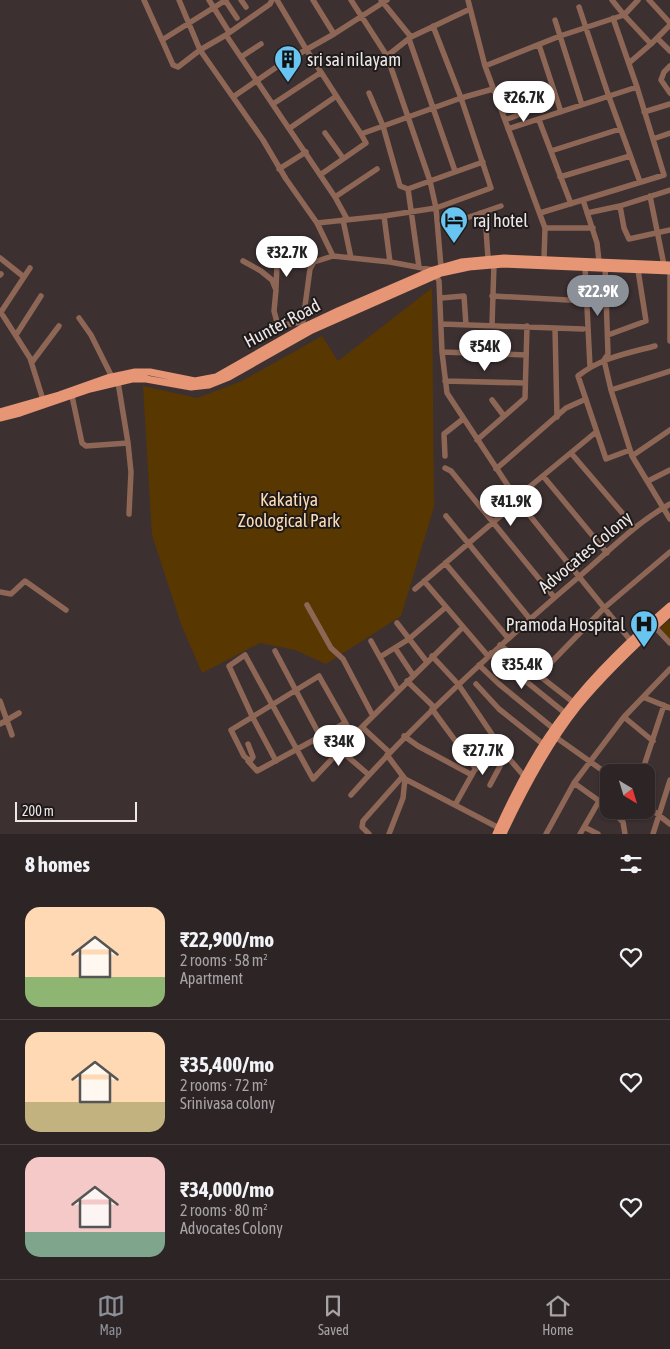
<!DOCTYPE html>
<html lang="en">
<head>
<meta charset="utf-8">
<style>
  body { margin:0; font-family:"Asap Condensed",sans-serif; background:#352c2d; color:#f1f3f6; height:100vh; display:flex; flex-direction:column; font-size:19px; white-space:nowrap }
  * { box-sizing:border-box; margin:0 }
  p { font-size:16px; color:#a7a4a7 }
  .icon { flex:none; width:28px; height:28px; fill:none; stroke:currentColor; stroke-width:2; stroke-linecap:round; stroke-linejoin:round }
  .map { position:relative; height:834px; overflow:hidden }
  .side { display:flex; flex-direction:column; background:#2d2425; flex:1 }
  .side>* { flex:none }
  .needle { width:32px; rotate:142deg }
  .tools { position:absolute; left:600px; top:764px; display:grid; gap:10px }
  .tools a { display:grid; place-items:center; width:55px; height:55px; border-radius:10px; background:#2d2425; box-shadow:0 1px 4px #0004,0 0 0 1px #484142; font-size:25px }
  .scale { position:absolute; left:15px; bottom:12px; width:122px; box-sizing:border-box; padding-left:5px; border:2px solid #eee7e7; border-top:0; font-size:14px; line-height:18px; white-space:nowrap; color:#eee7e7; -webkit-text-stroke:4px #1f1a1a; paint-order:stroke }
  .price { position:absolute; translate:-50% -42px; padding:0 11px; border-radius:18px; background:#fff; color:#222; font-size:16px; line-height:32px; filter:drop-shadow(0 1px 2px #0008) }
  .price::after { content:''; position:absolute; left:50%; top:30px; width:15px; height:11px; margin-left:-8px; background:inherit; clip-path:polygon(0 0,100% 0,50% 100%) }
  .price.current { background:#8c9099; color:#fff }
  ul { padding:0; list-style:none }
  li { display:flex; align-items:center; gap:15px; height:125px; padding:0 25px }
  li+li { border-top:1px solid #484142 }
  li span { display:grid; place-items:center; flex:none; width:140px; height:100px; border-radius:15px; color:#555 }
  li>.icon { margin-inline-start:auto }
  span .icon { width:60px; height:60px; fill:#fffc; stroke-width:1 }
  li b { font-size:21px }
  h2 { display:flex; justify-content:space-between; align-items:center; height:60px; padding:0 25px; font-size:21px }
  .tabs { display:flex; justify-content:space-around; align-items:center; height:70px; border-top:1px solid #484142; background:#2d2425; font-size:14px; color:#a7a4a7 }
  .tabs a { display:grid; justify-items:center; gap:2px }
  .tabs .current { color:#8c9099 }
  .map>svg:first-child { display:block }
  .green { fill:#593701 }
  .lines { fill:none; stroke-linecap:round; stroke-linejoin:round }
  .minor { stroke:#8e6656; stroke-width:5.5 }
  .major { stroke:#e69575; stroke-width:7 }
  .labels { text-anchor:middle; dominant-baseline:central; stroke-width:4; stroke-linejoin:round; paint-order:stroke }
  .poi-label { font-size:18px; fill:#eee7e7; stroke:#1f1a1a; text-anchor:start }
  .street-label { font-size:18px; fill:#eee7e7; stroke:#1f1a1a }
  .park-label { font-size:18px; fill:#fcdbb4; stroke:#1f1a1a }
</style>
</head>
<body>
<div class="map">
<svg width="670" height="834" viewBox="0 0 670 834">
  <rect width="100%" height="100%" fill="#3c3031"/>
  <path class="green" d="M432,288L434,507L401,616L326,664L295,650L260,643L202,673L181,624L152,535L143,386L197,398L240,382L322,336L338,361Z
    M670,620V639L663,633L661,627Z"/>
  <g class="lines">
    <path class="minor" d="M144,0L162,40L226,0
      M179,0L200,50L263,140L286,179L317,223L333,256
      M209,0L229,32
      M225,0L237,18
      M241,0L246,7
      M277,0L306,49L361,134L461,98L493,89
      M313,0L334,34
      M351,0L387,56L430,181L483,162
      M381,0L411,37
      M468,0L485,66L545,228L544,260
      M612,0L624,15L651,44
      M649,0L670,23
      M579,7L609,97L640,182
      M555,20L582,105
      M226,35L270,4L272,0
      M657,38L670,51
      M409,39L455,171
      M162,40L173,65L178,67L200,50L226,35L335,197L347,219
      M539,45L561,112
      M387,56L411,37L470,9
      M241,57L261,44
      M629,63L651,44L670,25
      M485,66L560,36L624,15L638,0
      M670,66L664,72L661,80L670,93
      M369,93L383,126L400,186L408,189
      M233,97L281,64L334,34L387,0
      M273,104L320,73
      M644,112L670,104
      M505,120L536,108
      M539,120L571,204
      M290,128L335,97
      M508,129L637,87
      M325,133L343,158
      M653,139L670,133
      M551,151L620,129
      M279,169L306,152
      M320,175L366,143L361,134
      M560,177L630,156
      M650,196L664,265
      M335,197L377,169
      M583,200L597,243L599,261
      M620,206L624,228L629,239L670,230
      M480,213L486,229L488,258
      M540,213L664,175L637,87L613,18
      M587,213L620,206L670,190
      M384,216L390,262
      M343,220L351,258
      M317,223L384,216L436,208L491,188L461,98L433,26
      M452,223L501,206
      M545,228H593
      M0,258L24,277
      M243,261L261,271L272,280L276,290L274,311L277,322L283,325L303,322
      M605,265L608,354L604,360L611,390L632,456L670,519
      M419,267L408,189L430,181L436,208L441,267
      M585,267L590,367
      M670,271V341
      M0,275L1,274
      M276,288L277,265
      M492,296L587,301
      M441,298L464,296L466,325
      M0,311L30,358L44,403
      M1,312L30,268
      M79,318L91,335L112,377
      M442,324L555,328L557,417
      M492,325L494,264
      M302,328L310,269L314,262L333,256L390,262L433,270L439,281L442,352L447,393L518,501L631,641
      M555,328L583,329
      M16,335L41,296
      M608,335L646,321L638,270
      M442,352L526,355
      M32,362L59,326
      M445,381L525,383
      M118,382L128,443L131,472L129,514
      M611,390L670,371
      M72,396L82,443L86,446L128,443
      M492,400L504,416
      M477,440L525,398L527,326
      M630,450L606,459L578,376C600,358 628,353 655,346
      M571,453L635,528
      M445,456L444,434L463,419
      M632,456L670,430
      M445,468L451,471L554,597
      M496,469L566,408L586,399
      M543,476L607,553
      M648,481L670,470
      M516,498L596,432
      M446,516L530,619
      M445,563L508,638
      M424,581L488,656
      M415,589L518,501
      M0,592L11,594L25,581L66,610
      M307,605L331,648L343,659L373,716
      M397,623L427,662
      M655,627L670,643
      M371,641L398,690
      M500,645L573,702
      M395,648L413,675
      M275,651L320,736
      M491,653L565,713
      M432,656L458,684L506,755L524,776
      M380,657L409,639L446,607
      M479,665L499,684L554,729
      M538,676L604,608L670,552
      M407,681L434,707
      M476,684L499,709L543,744
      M643,697L670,708
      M0,701L12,735
      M432,709L476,769
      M624,717L653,741
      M0,724L19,713
      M362,727L389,752
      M404,736L418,746L472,775
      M554,736L609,775
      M248,744L253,757L250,761L244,756L231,730L319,676L353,736
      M340,750L369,775
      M387,755L405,779L499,828
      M248,761L257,771L345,723
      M276,761L253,718L229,666L245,655L313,779L362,727L463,627
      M642,772L664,705
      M574,783L609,808
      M490,785L506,755
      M351,795C422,715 500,644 581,575C609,551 637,522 670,504
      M455,805L493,737
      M646,805L670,824
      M611,810L623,822L625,834
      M584,827L598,834
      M369,834L362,827L363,821L403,776
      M389,834L403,798L405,779
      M546,834L574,783L624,717L670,669
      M580,834L599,801
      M653,834L670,780"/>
    <path class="major" d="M0,412L59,395L107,378L135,372H150L195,381L216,377L302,328L338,311L433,270L461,262L504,258L670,265
      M0,418L20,413L90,389L132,379H146L191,387L209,385L229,377L312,330L441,273L469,267L504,264L670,271
      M496,834C515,791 537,749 566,712C595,673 633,638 670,606
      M503,834C524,789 547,745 578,706C606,672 638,642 670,613"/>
  </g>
  <defs>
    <g id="building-pin" transform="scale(1.4375)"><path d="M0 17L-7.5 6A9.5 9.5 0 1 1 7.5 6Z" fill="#68c4f0" stroke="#1f1a1a"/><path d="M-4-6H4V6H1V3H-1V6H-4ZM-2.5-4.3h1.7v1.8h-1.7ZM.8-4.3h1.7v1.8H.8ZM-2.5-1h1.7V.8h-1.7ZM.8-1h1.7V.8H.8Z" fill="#111"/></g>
    <g id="hotel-pin" transform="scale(1.4375)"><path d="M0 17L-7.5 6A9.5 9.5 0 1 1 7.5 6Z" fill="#68c4f0" stroke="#1f1a1a"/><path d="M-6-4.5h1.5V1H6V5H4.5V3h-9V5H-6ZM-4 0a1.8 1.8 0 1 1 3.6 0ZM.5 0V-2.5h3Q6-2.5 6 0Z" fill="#111"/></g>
    <g id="hospital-pin" transform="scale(1.4375)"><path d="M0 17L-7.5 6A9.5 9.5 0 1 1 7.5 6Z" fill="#68c4f0" stroke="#1f1a1a"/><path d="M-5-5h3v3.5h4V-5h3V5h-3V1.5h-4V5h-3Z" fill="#111"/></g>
  </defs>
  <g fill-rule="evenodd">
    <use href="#building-pin" x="288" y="59"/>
    <use href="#hotel-pin" x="454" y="220"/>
    <use href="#hospital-pin" x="644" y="624"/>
  </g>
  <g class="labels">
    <g class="poi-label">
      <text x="307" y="59">sri sai nilayam</text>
      <text x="473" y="220">raj hotel</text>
      <text x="625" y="624" text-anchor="end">Pramoda Hospital</text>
    </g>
    <g class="street-label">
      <text transform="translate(282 323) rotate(-28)">Hunter Road</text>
      <text transform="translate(585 552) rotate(-40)">Advocates Colony</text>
    </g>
    <g class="park-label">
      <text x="289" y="499">Kakatiya<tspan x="289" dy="21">Zoological Park</tspan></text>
    </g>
  </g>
</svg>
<div class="tools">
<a><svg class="needle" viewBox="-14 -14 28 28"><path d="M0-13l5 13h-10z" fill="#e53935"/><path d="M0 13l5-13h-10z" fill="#a7a4a7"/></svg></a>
</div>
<div class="scale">200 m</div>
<b class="price" style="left:524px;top:123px">₹26.7K</b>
<b class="price" style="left:287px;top:278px">₹32.7K</b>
<b class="price current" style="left:598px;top:317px">₹22.9K</b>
<b class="price" style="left:485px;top:372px">₹54K</b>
<b class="price" style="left:511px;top:527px">₹41.9K</b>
<b class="price" style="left:522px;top:690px">₹35.4K</b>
<b class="price" style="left:339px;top:767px">₹34K</b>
<b class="price" style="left:483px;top:776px">₹27.7K</b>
</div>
<section class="side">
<h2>8 homes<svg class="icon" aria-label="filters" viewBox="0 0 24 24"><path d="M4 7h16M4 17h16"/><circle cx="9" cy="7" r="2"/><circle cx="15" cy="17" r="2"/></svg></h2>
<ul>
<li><span style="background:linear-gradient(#ffd9b3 70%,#8fb573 0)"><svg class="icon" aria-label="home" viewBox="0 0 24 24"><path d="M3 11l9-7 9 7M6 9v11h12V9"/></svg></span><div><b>₹22,900/mo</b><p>2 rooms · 58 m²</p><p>Apartment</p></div><svg class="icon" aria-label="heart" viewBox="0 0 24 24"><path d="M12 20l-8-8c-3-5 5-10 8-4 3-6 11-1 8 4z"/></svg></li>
<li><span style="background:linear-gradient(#ffd9b3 70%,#c2b280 0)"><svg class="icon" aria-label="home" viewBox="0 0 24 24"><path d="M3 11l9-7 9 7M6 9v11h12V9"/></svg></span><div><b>₹35,400/mo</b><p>2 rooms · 72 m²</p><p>Srinivasa colony</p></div><svg class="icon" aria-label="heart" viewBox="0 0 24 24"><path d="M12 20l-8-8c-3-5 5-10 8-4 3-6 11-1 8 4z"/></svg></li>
<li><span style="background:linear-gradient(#f6c9c9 75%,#7fa58c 0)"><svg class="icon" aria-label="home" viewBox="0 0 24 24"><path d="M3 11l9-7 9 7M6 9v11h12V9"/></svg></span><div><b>₹34,000/mo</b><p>2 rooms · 80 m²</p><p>Advocates Colony</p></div><svg class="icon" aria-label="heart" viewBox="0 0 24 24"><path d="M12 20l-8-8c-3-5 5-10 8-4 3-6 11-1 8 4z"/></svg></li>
</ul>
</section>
<nav class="tabs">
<a class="current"><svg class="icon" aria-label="map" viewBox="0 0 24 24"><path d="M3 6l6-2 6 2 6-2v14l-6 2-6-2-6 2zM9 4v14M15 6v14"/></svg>Map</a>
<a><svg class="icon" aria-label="saved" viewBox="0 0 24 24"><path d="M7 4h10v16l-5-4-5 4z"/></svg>Saved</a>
<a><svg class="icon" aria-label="home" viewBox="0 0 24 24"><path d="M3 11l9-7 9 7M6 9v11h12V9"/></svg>Home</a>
</nav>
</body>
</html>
